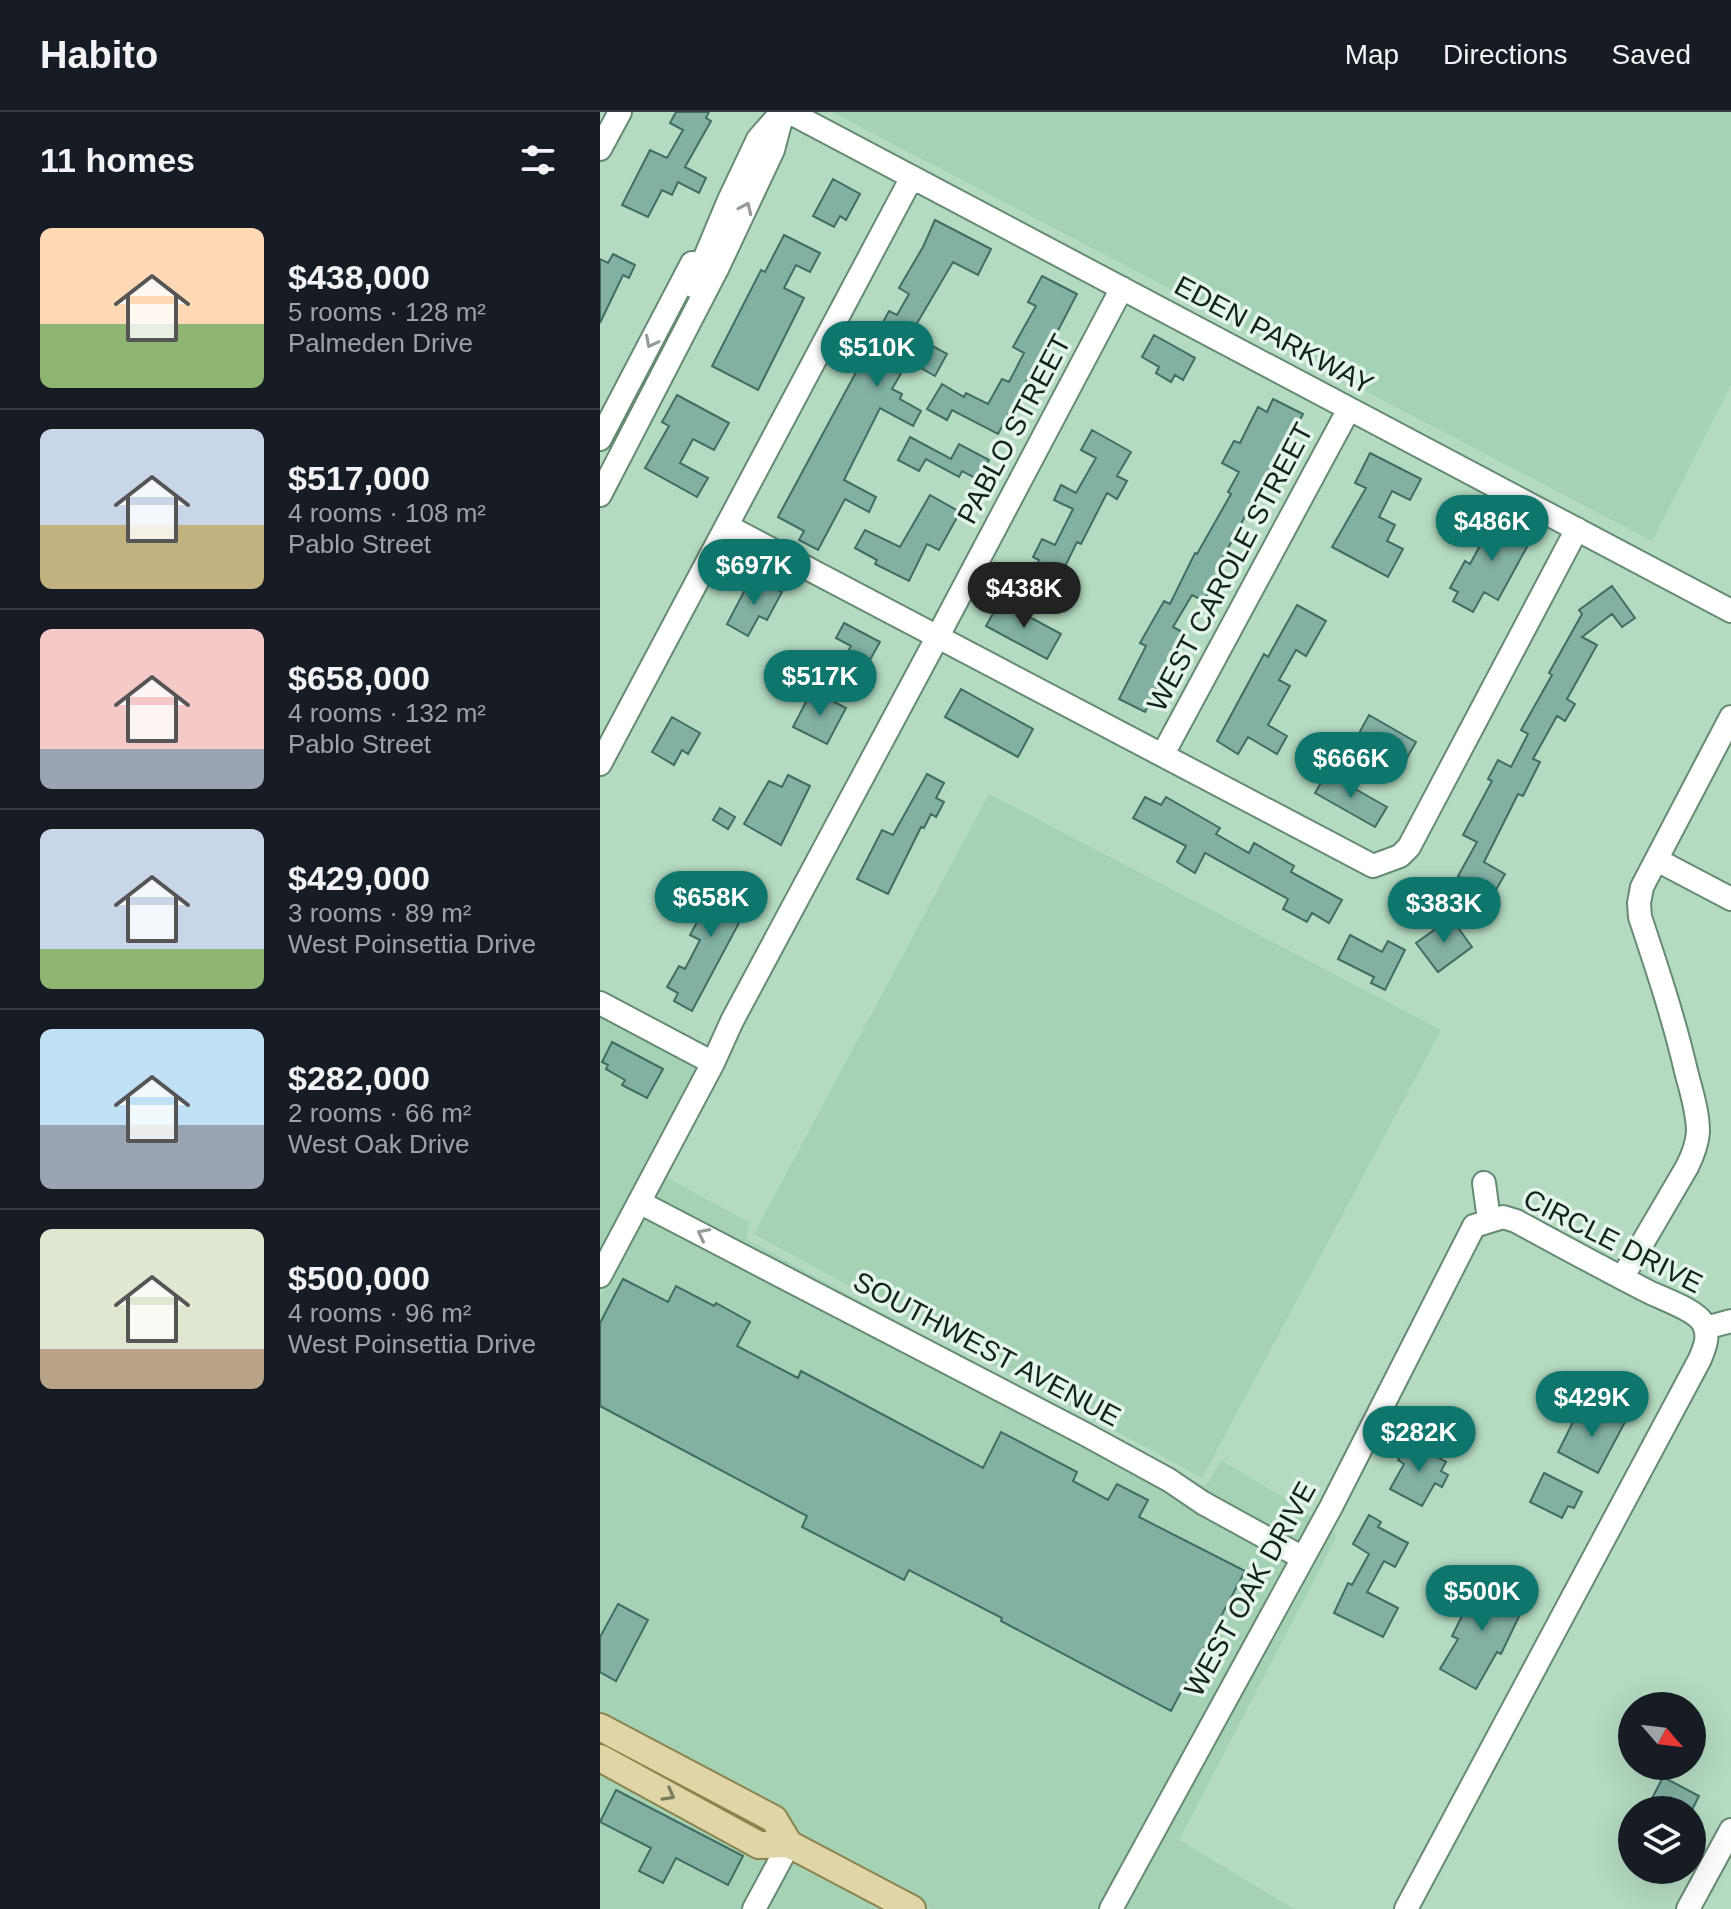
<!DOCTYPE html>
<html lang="en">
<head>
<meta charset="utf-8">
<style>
  body { margin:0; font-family:Arial,sans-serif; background:#20242c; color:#f1f3f6; height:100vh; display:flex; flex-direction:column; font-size:30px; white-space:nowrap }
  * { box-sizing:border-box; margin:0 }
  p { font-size:26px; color:#9ea1a6 }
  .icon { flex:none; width:44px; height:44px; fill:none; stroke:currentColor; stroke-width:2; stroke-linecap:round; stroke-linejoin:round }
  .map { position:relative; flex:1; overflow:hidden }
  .panel { display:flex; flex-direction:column; background:#171b24; width:600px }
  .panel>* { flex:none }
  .needle { width:52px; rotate:118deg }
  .tools { position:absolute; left:1018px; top:1580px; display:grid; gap:16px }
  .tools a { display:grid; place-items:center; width:88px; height:88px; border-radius:50%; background:#171b24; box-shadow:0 8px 32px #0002; font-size:40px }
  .price { position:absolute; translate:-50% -68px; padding:0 18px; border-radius:28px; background:#0f766e; color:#fff; font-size:26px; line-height:52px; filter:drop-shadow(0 2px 4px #0008) }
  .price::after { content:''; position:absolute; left:50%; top:48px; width:24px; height:18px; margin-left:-12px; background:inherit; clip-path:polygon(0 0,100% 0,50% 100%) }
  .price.selected { background:#222; color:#fff }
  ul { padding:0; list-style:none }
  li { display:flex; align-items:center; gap:24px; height:200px; padding:0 40px }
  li+li { border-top:2px solid #363941 }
  li span { display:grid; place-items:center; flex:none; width:224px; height:160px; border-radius:12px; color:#555 }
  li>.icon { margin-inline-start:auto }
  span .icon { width:96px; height:96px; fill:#fffc; stroke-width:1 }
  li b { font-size:34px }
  h2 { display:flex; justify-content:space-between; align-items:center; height:96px; padding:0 40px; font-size:34px }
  header { display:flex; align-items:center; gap:48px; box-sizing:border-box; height:112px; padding:0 40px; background:#171b24; border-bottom:2px solid #363941 }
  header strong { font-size:38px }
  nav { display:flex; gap:44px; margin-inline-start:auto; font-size:28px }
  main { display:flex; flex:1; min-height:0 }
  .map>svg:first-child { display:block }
  .built { fill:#a5d2b4 }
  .building { fill:#82b1a4; stroke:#416d62; stroke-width:2 }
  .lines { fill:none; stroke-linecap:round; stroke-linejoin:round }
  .minor-casing { stroke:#678a73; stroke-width:26 }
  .major-casing { stroke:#8b8450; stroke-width:30 }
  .minor { stroke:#fff; stroke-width:22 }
  .major { stroke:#e0d5a7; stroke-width:26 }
  .oneway { stroke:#959c98 }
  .oneway2 { stroke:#7a7c60 }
  .labels { text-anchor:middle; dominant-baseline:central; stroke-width:7; stroke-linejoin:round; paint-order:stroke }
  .street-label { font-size:28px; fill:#14231a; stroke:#e3f6e9 }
</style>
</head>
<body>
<header>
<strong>Habito</strong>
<nav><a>Map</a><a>Directions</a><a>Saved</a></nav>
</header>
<main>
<section class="panel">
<h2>11 homes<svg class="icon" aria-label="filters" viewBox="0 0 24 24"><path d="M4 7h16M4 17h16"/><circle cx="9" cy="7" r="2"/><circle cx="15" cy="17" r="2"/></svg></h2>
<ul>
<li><span style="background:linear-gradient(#ffd9b3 60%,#8fb573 0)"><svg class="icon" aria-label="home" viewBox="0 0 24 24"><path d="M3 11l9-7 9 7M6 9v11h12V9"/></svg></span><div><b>$438,000</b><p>5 rooms · 128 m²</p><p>Palmeden Drive</p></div></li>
<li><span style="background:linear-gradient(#c9d6e8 60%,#c2b280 0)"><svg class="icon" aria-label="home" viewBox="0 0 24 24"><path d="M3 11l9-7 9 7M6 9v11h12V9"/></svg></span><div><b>$517,000</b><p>4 rooms · 108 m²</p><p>Pablo Street</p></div></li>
<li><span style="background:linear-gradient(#f6c9c9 75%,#9aa5b1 0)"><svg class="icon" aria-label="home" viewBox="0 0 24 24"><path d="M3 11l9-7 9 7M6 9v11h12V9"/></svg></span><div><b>$658,000</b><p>4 rooms · 132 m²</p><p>Pablo Street</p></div></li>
<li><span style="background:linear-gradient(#c9d6e8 75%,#8fb573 0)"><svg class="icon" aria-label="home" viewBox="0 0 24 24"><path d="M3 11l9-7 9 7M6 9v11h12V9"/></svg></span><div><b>$429,000</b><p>3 rooms · 89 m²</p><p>West Poinsettia Drive</p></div></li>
<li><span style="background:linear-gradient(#bfe0f5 60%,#9aa5b1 0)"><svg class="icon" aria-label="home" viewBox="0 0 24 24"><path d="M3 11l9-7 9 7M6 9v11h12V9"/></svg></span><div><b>$282,000</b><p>2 rooms · 66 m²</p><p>West Oak Drive</p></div></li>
<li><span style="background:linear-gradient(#dfe7d0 75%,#b9a48a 0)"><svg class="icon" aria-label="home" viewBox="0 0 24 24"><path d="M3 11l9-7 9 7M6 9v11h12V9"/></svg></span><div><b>$500,000</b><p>4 rooms · 96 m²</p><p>West Poinsettia Drive</p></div></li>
</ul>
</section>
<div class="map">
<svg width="1131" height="1797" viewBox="0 0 1131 1797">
  <rect width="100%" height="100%" fill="#b4dac1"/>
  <path class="built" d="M232,0H1131V273L1052,429Z
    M389,682L841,918L602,1366L154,1122Z
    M0,901L99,953L87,978L0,1144Z
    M64,1064L150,1111L146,1123L150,1129L598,1372L604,1373L608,1371L621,1348L694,1392L713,1406L698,1434L52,1086Z
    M44,1102L479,1328L690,1449L500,1797H331L198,1727L0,1605V1185Z
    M729,1418L737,1424L579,1728L694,1797H523Z
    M0,1656L173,1741L143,1797H0Z
    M194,1744L294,1797H165Z"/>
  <path class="building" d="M76,0H109L106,6L111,9L85,55L106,66L99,81L78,70L72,83L62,78L48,105L22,93L50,38L67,46L83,18L70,11Z
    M233,67L260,82L246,108L240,104L234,115L213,104Z
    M335,108L391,137L378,163L353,150L313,218L322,223L320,227L347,242L335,264L308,249L292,277L302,282L300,287L321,299L313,314L280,296L244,368L276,385L269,400L245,387L218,438L199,428L204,419L178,405L289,199L297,203L309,182L299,176L323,135Z
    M184,123L220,141L210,160L196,153L184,176L204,186L158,278L112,254L161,158L165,160Z
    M13,142L35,153L29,166L23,163L0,211V147L8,151Z
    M442,164L477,182L437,259L433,257L398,322L352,298L347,308L327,297L342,272L364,285L366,281L388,292L402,267L409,270L424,241L413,235L436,194L428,190Z
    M554,223L595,246L583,268L575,263L571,270L556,261L559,255L542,245Z
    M77,283L129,311L114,338L93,327L80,351L108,366L97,385L45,356L69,314L62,310Z
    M673,287L703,302L686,336L682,335L619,453L621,454L604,489L592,483L573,515L584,521L565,556L566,557L545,600L519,587L546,534L540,531L564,489L570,492L595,441L597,442L631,382L628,380L639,360L622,351L634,329L640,331L658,295L667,300Z
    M492,318L531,340L517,364L527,369L517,387L507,381L481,432L477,430L451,483L427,471L439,448L433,445L442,427L455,433L473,397L454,388L461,373L476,381L496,346L481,338Z
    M310,325L351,347L359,332L389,348L379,368L362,359L359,365L326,347L319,359L298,348Z
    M770,341L821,367L810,388L792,379L779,405L795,413L787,429L803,437L788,465L732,435L766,376L755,371Z
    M330,383L360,400L339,438L327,432L309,469L275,452L277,448L255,436L265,418L300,435Z
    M897,402L934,422L898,488L884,480L873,500L853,489L858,480L850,476L865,449L870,452Z
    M163,470L182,480L167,508L159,504L148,524L127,512L148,472L159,478Z
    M1012,474L1035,506L1022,515L1012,502L982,525L997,533L967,587L975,592L965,609L957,604L933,647L940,650L923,684L918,682L884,750L905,762L885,797L864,785L872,771L858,764L877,730L863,723L892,669L888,667L898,648L911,655L928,622L921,618L952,563L949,561L982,502L979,498Z
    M400,489L461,522L447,547L386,514Z
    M697,493L726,509L706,544L696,538L679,568L690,574L668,613L687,624L677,642L648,625L638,642L617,629L664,542L668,545Z
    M244,511L280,530L257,571L237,560L251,534L236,526Z
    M361,577L433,617L418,645L345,605Z
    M209,584L220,590L223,584L246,596L227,632L193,615Z
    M769,603L816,630L800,658L753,632Z
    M72,605L100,621L88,642L82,638L74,653L52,640Z
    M727,661L787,695L775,715L715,681Z
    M327,662L344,671L336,686L344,690L336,705L331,702L324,716L321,715L288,782L257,767L282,718L293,723Z
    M188,663L210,674L181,733L144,712L169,669L182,675Z
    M545,685L561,693L566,685L620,716L616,722L649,741L654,731L694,754L691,760L742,788L729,811L712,801L707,810L683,797L688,787L605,741L595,761L577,750L586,734L533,706Z
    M120,696L135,705L128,717L113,708Z
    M120,762L155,781L92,899L74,889L78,881L67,875L79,854L85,857L100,828L90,823L107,792L104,790Z
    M851,806L872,835L838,860L816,831Z
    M750,823L782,840L788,829L805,838L785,878L771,871L774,865L738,847Z
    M12,930L63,957L47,986L22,973L25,968L6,957L8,953L2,950Z
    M23,1167L68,1190L76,1174L114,1194L116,1191L150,1210L137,1234L198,1266L201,1259L383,1356L401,1320L477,1360L473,1369L508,1388L517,1372L548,1388L539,1405L645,1459L571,1599L401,1509L402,1506L309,1458L304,1468L202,1415L207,1404L0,1294V1211Z
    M996,1294L1025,1310L998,1361L958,1340L975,1306L986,1312Z
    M809,1329L846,1350L841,1359L848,1363L842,1375L835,1371L822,1394L790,1377L804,1352L798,1348Z
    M944,1361L982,1380L974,1396L968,1394L962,1406L930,1390Z
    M769,1403L781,1410L778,1415L808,1431L795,1455L784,1449L767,1480L798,1496L783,1525L734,1501L748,1471L752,1473L769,1442L753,1432Z
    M876,1468L925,1492L901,1542L897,1540L876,1577L840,1557L858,1527L852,1524L870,1488L867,1487Z
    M18,1492L48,1508L16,1569L0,1560V1525Z
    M1063,1665L1099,1684L1092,1698H1046Z
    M16,1678L143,1744L128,1773L76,1746L63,1771L39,1759L51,1736L0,1710Z"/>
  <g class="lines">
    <g class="minor-casing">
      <path id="minor" d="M189,0L1131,499
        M0,37L20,0
        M93,174L129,88L158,27L180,2
        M0,327L92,151
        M0,383L117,157L173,38L183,0
        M127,414L773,754L800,744L809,735L977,417
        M563,642L749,297
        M0,652L312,65
        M1057,748L1131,787
        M0,891L113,951
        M884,1071L889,1108
        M39,1090L483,1321L569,1368L603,1391L703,1446
        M0,1164L113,951L132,909L338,524L522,176
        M1022,1166L1087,1055C1093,1043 1097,1033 1098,1020C1098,999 1091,979 1086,959C1074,907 1057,856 1040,805L1039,791L1042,775L1131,605
        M1105,1216L1131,1209
        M154,1797L189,1732
        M511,1797L731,1395L874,1114L903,1105L916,1109C960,1133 1004,1157 1049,1180C1063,1187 1096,1198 1103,1211C1110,1223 1105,1235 1100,1247L806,1797
        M1088,1797L1131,1718"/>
    </g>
    <g class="major-casing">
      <path id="major" d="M0,1615L174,1707L189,1732
        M0,1646L159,1733L189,1732L312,1797"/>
    </g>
    <use href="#minor" class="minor"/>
    <use href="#major" class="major"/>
  </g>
  <defs><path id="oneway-chevron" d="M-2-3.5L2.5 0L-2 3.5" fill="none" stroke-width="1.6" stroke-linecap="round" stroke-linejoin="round" transform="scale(2)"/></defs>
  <g class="oneway">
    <use href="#oneway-chevron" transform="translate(146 96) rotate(-65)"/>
    <use href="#oneway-chevron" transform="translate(51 230) rotate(117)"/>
    <use href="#oneway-chevron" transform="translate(103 1122) rotate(-153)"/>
  </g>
  <use class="oneway2" href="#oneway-chevron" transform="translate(69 1683) rotate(29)"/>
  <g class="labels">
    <g class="street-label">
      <text transform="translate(674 223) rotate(28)">EDEN PARKWAY</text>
      <text transform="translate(414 317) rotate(-62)">PABLO STREET</text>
      <text transform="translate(630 455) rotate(-62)">WEST CAROLE STREET</text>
      <text transform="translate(1013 1129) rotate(27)">CIRCLE DRIVE</text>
      <text transform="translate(387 1237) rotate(28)">SOUTHWEST AVENUE</text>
      <text transform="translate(650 1477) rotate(-61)">WEST OAK DRIVE</text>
    </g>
  </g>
</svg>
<div class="tools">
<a><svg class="needle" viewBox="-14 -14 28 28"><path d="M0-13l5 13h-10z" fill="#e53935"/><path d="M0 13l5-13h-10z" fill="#9ea1a6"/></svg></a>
<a><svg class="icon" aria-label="layers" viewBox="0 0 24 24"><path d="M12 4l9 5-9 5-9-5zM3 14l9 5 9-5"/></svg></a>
</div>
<b class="price" style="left:277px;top:277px">$510K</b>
<b class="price" style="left:892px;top:451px">$486K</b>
<b class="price" style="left:154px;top:495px">$697K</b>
<b class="price selected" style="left:424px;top:518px">$438K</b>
<b class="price" style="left:220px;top:606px">$517K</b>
<b class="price" style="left:751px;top:688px">$666K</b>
<b class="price" style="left:111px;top:827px">$658K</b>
<b class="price" style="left:844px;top:833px">$383K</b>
<b class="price" style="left:992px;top:1327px">$429K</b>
<b class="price" style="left:819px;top:1362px">$282K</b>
<b class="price" style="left:882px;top:1521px">$500K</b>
</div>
</main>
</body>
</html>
